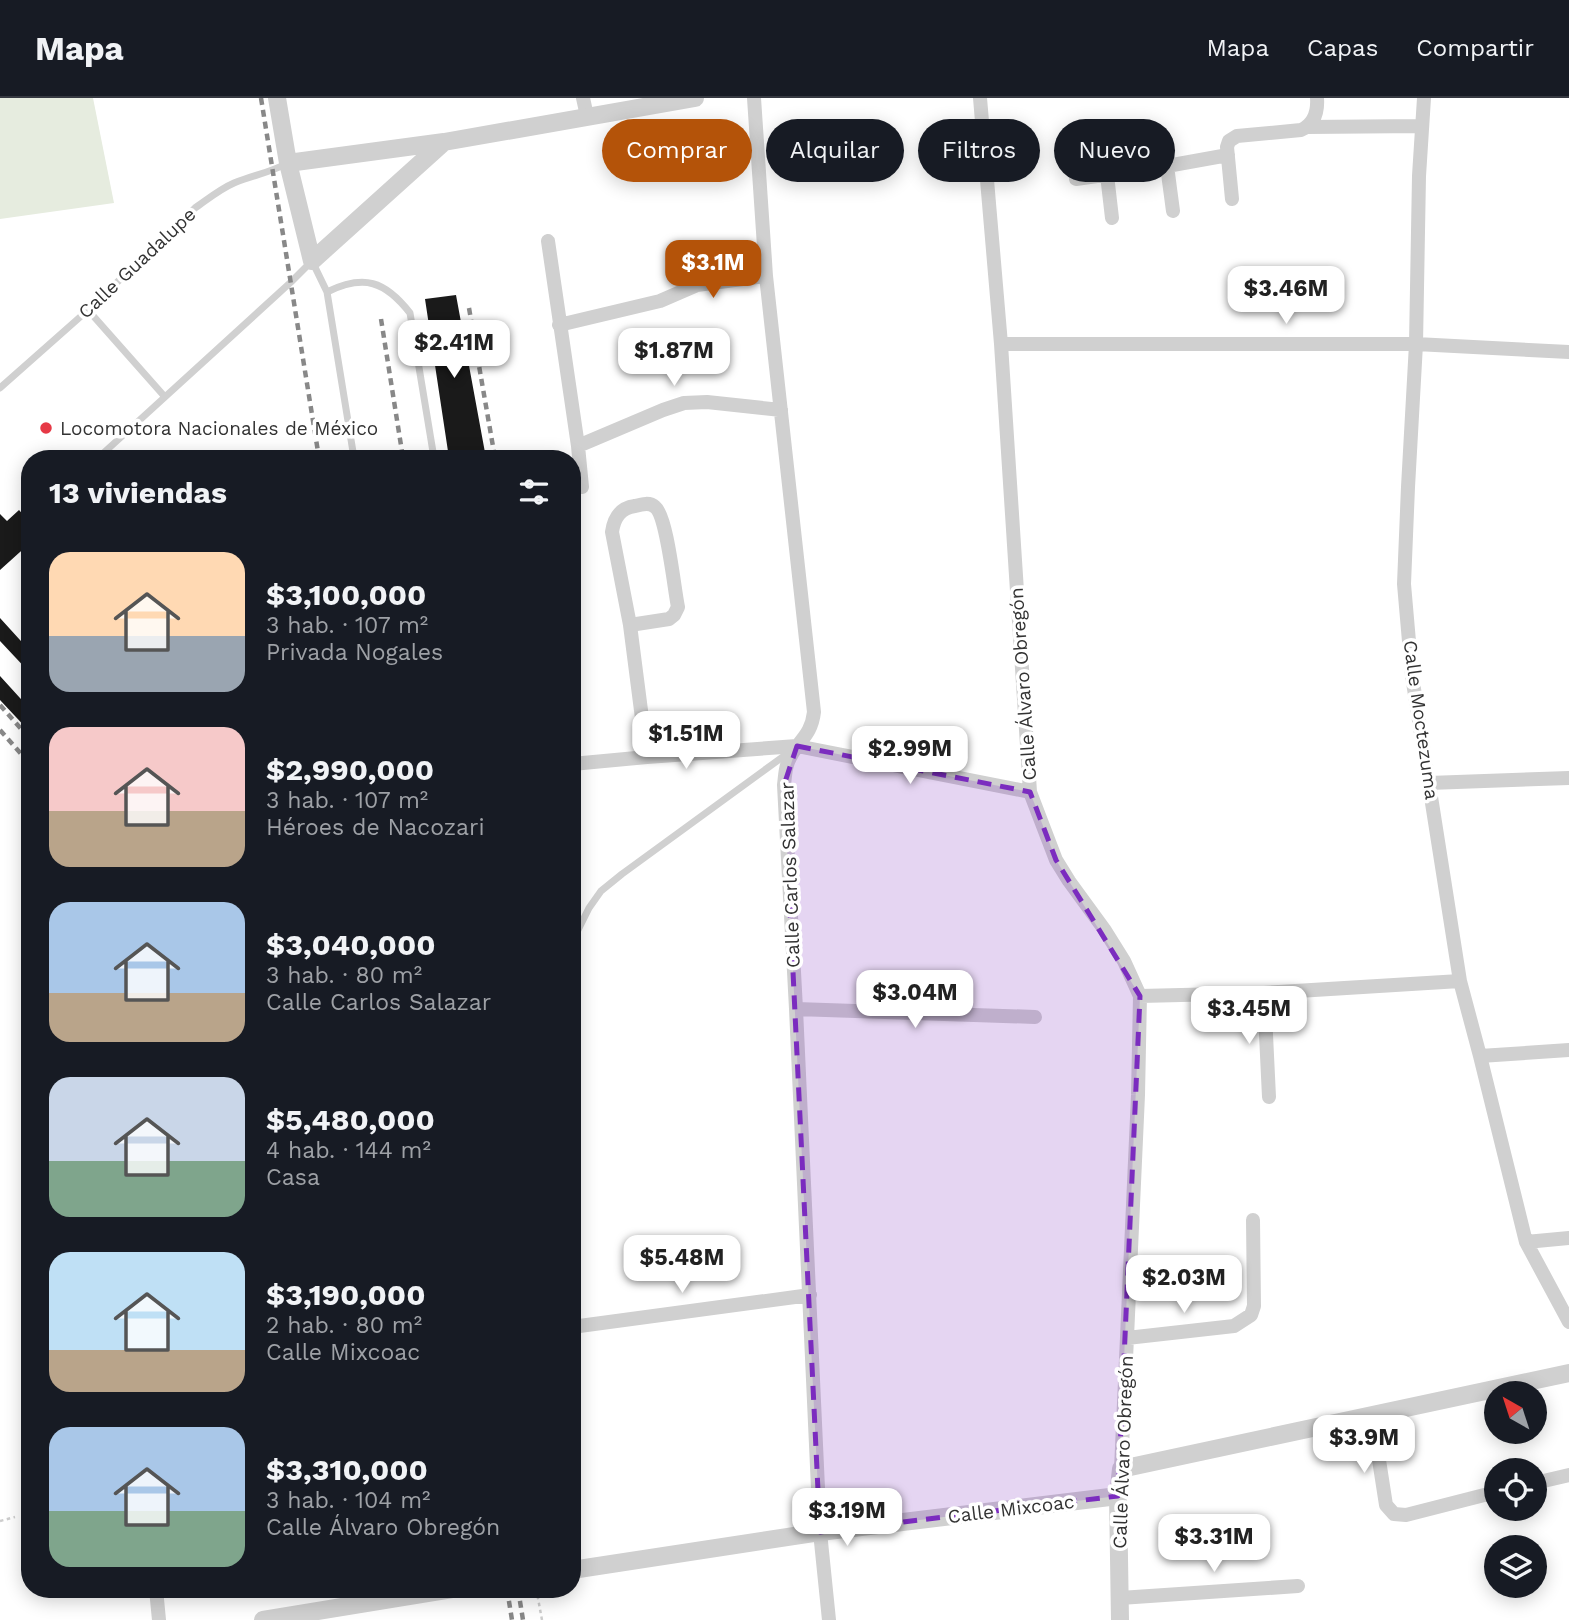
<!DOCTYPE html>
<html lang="es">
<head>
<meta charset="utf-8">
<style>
  body { margin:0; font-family:"Work Sans",sans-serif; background:#20242c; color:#f1f3f6; height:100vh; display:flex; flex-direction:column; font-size:26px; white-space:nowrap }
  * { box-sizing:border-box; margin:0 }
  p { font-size:23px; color:#9ea1a6 }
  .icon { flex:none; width:38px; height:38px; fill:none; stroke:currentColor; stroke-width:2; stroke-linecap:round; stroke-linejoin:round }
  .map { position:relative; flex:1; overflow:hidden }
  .drawer { position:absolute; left:21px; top:352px; width:560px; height:1148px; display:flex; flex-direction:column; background:#171b24; border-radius:28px; box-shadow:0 4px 18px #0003 }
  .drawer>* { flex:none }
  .top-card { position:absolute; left:602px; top:21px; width:665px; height:63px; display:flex; gap:14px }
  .needle { width:46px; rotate:321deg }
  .fabs { position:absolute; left:1484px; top:1283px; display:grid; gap:14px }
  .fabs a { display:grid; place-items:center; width:63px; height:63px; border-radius:50%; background:#171b24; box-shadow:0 4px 18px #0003; font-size:35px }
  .price { position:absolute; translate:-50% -60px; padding:0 16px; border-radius:14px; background:#fff; color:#222; font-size:23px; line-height:46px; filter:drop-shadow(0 2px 4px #0008) }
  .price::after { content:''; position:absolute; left:50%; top:42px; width:21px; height:16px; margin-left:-10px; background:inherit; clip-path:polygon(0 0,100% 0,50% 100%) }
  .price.active { background:#b45309; color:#fff }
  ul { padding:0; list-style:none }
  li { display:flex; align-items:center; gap:21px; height:175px; padding:0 28px }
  li span { display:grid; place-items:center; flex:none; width:196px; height:140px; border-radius:21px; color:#555 }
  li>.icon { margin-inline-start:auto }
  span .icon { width:84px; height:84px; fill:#fffc; stroke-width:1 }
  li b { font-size:30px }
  h2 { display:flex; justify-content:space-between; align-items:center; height:84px; padding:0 28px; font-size:30px }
  .pill { padding:0 24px; border-radius:32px; background:#171b24; box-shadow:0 4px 18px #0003; font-size:24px; line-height:63px }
  .pill.active { background:#b45309; color:#fff }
  header { display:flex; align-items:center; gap:42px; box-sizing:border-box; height:98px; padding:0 35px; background:#171b24; border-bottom:2px solid #363941 }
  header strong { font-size:33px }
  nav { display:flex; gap:38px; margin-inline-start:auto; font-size:24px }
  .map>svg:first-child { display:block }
  .green { fill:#e6ecdf }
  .building { fill:#1a1a1a }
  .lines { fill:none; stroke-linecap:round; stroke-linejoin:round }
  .path { stroke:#cdcdcd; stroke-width:2.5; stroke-dasharray:3.5 3.5; stroke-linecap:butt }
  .service { stroke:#d0d0d0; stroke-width:7 }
  .minor { stroke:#d0d0d0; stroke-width:14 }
  .tertiary { stroke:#d0d0d0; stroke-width:18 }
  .rail { stroke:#888; stroke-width:4.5; stroke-dasharray:7 5; stroke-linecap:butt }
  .marked { fill:#7b2cbf; fill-opacity:0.2; stroke:#7b2cbf; stroke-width:5; stroke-dasharray:14 9; stroke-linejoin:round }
  .poi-dot { fill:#e63946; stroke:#fff; stroke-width:2.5 }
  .labels { text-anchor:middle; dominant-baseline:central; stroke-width:7; stroke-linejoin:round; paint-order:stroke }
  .street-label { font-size:19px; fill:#333; stroke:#fff }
  .poi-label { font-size:19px; fill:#333; stroke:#fff; text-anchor:start }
</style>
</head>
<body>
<header>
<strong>Mapa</strong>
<nav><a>Mapa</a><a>Capas</a><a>Compartir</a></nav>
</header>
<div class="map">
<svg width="1569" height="1522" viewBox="0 0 1569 1522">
  <rect width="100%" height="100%" fill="#fff"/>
  <path class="green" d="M0,0H93L114,105L0,121Z"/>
  <path class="building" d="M456,197L486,360H449L425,201Z
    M19,412L30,424V445L0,472V416L7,423Z
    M0,520L30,553V575L0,543Z
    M0,578L30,611V634L0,602Z"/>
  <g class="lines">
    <path class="path" d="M0,1423L15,1419
      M542,1522L537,1495L559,1491"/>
    <path class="service" d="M327,194C364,176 385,183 410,215L434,360
      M88,212L165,299
      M0,290L88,212L195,110C208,101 220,91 234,85C254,77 269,75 288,65
      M98,360L291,184L312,163L327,194L354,360
      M572,844L589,810L601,793L622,776L788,655"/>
    <path class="minor" d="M583,0L587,18
      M754,0L766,178L814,614C811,640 796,643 788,664C785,671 785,680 784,687L796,911L820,1434L829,1522
      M980,0L1001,246L1030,694L1056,762L1069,783L1104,831L1124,863L1140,898L1138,997L1121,1371
      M1424,0L1419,78L1416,246L1408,389L1404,486L1412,578L1460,883L1480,958L1526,1144L1569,1224
      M1307,29L1422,28
      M1167,68L1173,113
      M1107,77L1112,120
      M1076,81L1167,68L1228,57
      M1232,101L1227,49L1229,43L1237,38L1301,32C1314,26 1318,14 1317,0
      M548,143L578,348L582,389
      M559,227L660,203L697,187L766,178
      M1001,246H1416L1569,254
      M578,348L663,312L684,305L707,304L781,312
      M630,527L669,521L674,517L678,509C674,490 667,418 655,409C650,404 642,406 635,408C620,410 614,420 612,434L630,527L647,659
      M572,666L647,659L797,648L1030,694
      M1429,685L1569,680
      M1264,895L1269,999
      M1140,898L1264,895L1460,883
      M796,911L1035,919
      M1480,958L1569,952
      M1526,1144L1569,1140
      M572,1229L810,1197
      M1127,1240L1234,1228L1251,1217L1254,1208L1253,1122
      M1372,1317L1386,1407L1394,1416L1406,1417L1496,1394
      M1535,1385L1569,1377
      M29,1416H30
      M156,1491L159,1522
      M1120,1500L1298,1488"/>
    <path class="tertiary" d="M277,0L288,65L312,163L444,44
      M288,65L444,44L695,0
      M572,1472L820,1434L1118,1398
      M263,1522L452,1491
      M1120,1522L1118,1398L1121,1371L1569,1275"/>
    <path class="rail" d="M261,0L319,360
      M469,210L495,360
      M381,221L403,360
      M0,607L30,641
      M0,632L30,666
      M507,1491L512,1522
      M518,1491L523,1522"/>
  </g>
  <path class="marked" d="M797,648L1030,694L1056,762L1140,898L1118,1398L820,1434L784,687Z"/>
  <circle class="poi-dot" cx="46" cy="330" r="7"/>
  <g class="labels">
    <g class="street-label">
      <text transform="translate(137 165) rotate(-43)">Calle Guadalupe</text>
      <text transform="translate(1023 586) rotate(-94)">Calle Álvaro Obregón</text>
      <text transform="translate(1421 622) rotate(82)">Calle Moctezuma</text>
      <text transform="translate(790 777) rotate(-92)">Calle Carlos Salazar</text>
      <text transform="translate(1123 1354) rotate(-88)">Calle Álvaro Obregón</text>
      <text transform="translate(1011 1411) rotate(-7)">Calle Mixcoac</text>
    </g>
    <g class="poi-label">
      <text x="60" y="330">Locomotora Nacionales de México</text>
    </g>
  </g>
</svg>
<div class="fabs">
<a><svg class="needle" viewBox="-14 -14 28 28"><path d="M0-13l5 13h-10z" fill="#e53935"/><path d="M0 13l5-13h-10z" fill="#9ea1a6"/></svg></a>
<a><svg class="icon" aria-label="locate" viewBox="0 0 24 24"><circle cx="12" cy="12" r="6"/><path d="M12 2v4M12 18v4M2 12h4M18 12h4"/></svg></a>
<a><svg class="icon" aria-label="layers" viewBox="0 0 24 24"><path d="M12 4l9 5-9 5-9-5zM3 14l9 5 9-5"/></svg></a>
</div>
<b class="price active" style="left:713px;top:202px">$3.1M</b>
<b class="price" style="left:1286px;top:228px">$3.46M</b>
<b class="price" style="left:454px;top:282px">$2.41M</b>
<b class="price" style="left:674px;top:290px">$1.87M</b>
<b class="price" style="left:686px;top:673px">$1.51M</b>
<b class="price" style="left:910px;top:688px">$2.99M</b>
<b class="price" style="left:915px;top:932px">$3.04M</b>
<b class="price" style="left:1249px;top:948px">$3.45M</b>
<b class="price" style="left:682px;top:1197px">$5.48M</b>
<b class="price" style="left:1184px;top:1217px">$2.03M</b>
<b class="price" style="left:1364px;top:1377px">$3.9M</b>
<b class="price" style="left:847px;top:1450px">$3.19M</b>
<b class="price" style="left:1214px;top:1476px">$3.31M</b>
<div class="top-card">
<a class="pill active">Comprar</a>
<a class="pill">Alquilar</a>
<a class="pill">Filtros</a>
<a class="pill">Nuevo</a>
</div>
<section class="drawer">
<h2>13 viviendas<svg class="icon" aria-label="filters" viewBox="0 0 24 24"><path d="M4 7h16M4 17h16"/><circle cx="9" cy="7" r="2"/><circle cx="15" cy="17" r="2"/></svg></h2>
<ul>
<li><span style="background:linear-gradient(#ffd9b3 60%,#9aa5b1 0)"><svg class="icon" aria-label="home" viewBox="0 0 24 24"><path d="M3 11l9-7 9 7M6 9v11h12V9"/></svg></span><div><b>$3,100,000</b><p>3 hab. · 107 m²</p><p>Privada Nogales</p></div></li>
<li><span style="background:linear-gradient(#f6c9c9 60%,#b9a48a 0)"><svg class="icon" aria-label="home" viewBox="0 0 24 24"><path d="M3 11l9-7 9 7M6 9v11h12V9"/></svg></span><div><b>$2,990,000</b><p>3 hab. · 107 m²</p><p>Héroes de Nacozari</p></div></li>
<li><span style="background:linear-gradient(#a9c7e8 65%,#b9a48a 0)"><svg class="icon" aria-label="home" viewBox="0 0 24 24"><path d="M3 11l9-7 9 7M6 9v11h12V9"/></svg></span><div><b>$3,040,000</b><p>3 hab. · 80 m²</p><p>Calle Carlos Salazar</p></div></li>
<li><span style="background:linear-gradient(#c9d6e8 60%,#7fa58c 0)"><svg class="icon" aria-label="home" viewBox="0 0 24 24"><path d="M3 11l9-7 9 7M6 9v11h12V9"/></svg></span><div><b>$5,480,000</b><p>4 hab. · 144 m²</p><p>Casa</p></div></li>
<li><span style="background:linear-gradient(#bfe0f5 70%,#b9a48a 0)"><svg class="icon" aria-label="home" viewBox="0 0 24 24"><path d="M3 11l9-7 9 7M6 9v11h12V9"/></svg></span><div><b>$3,190,000</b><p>2 hab. · 80 m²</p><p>Calle Mixcoac</p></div></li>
<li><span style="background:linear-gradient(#a9c7e8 60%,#7fa58c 0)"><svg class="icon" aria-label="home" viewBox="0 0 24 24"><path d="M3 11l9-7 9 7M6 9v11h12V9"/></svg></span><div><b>$3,310,000</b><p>3 hab. · 104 m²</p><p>Calle Álvaro Obregón</p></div></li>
</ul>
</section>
</div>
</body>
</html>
